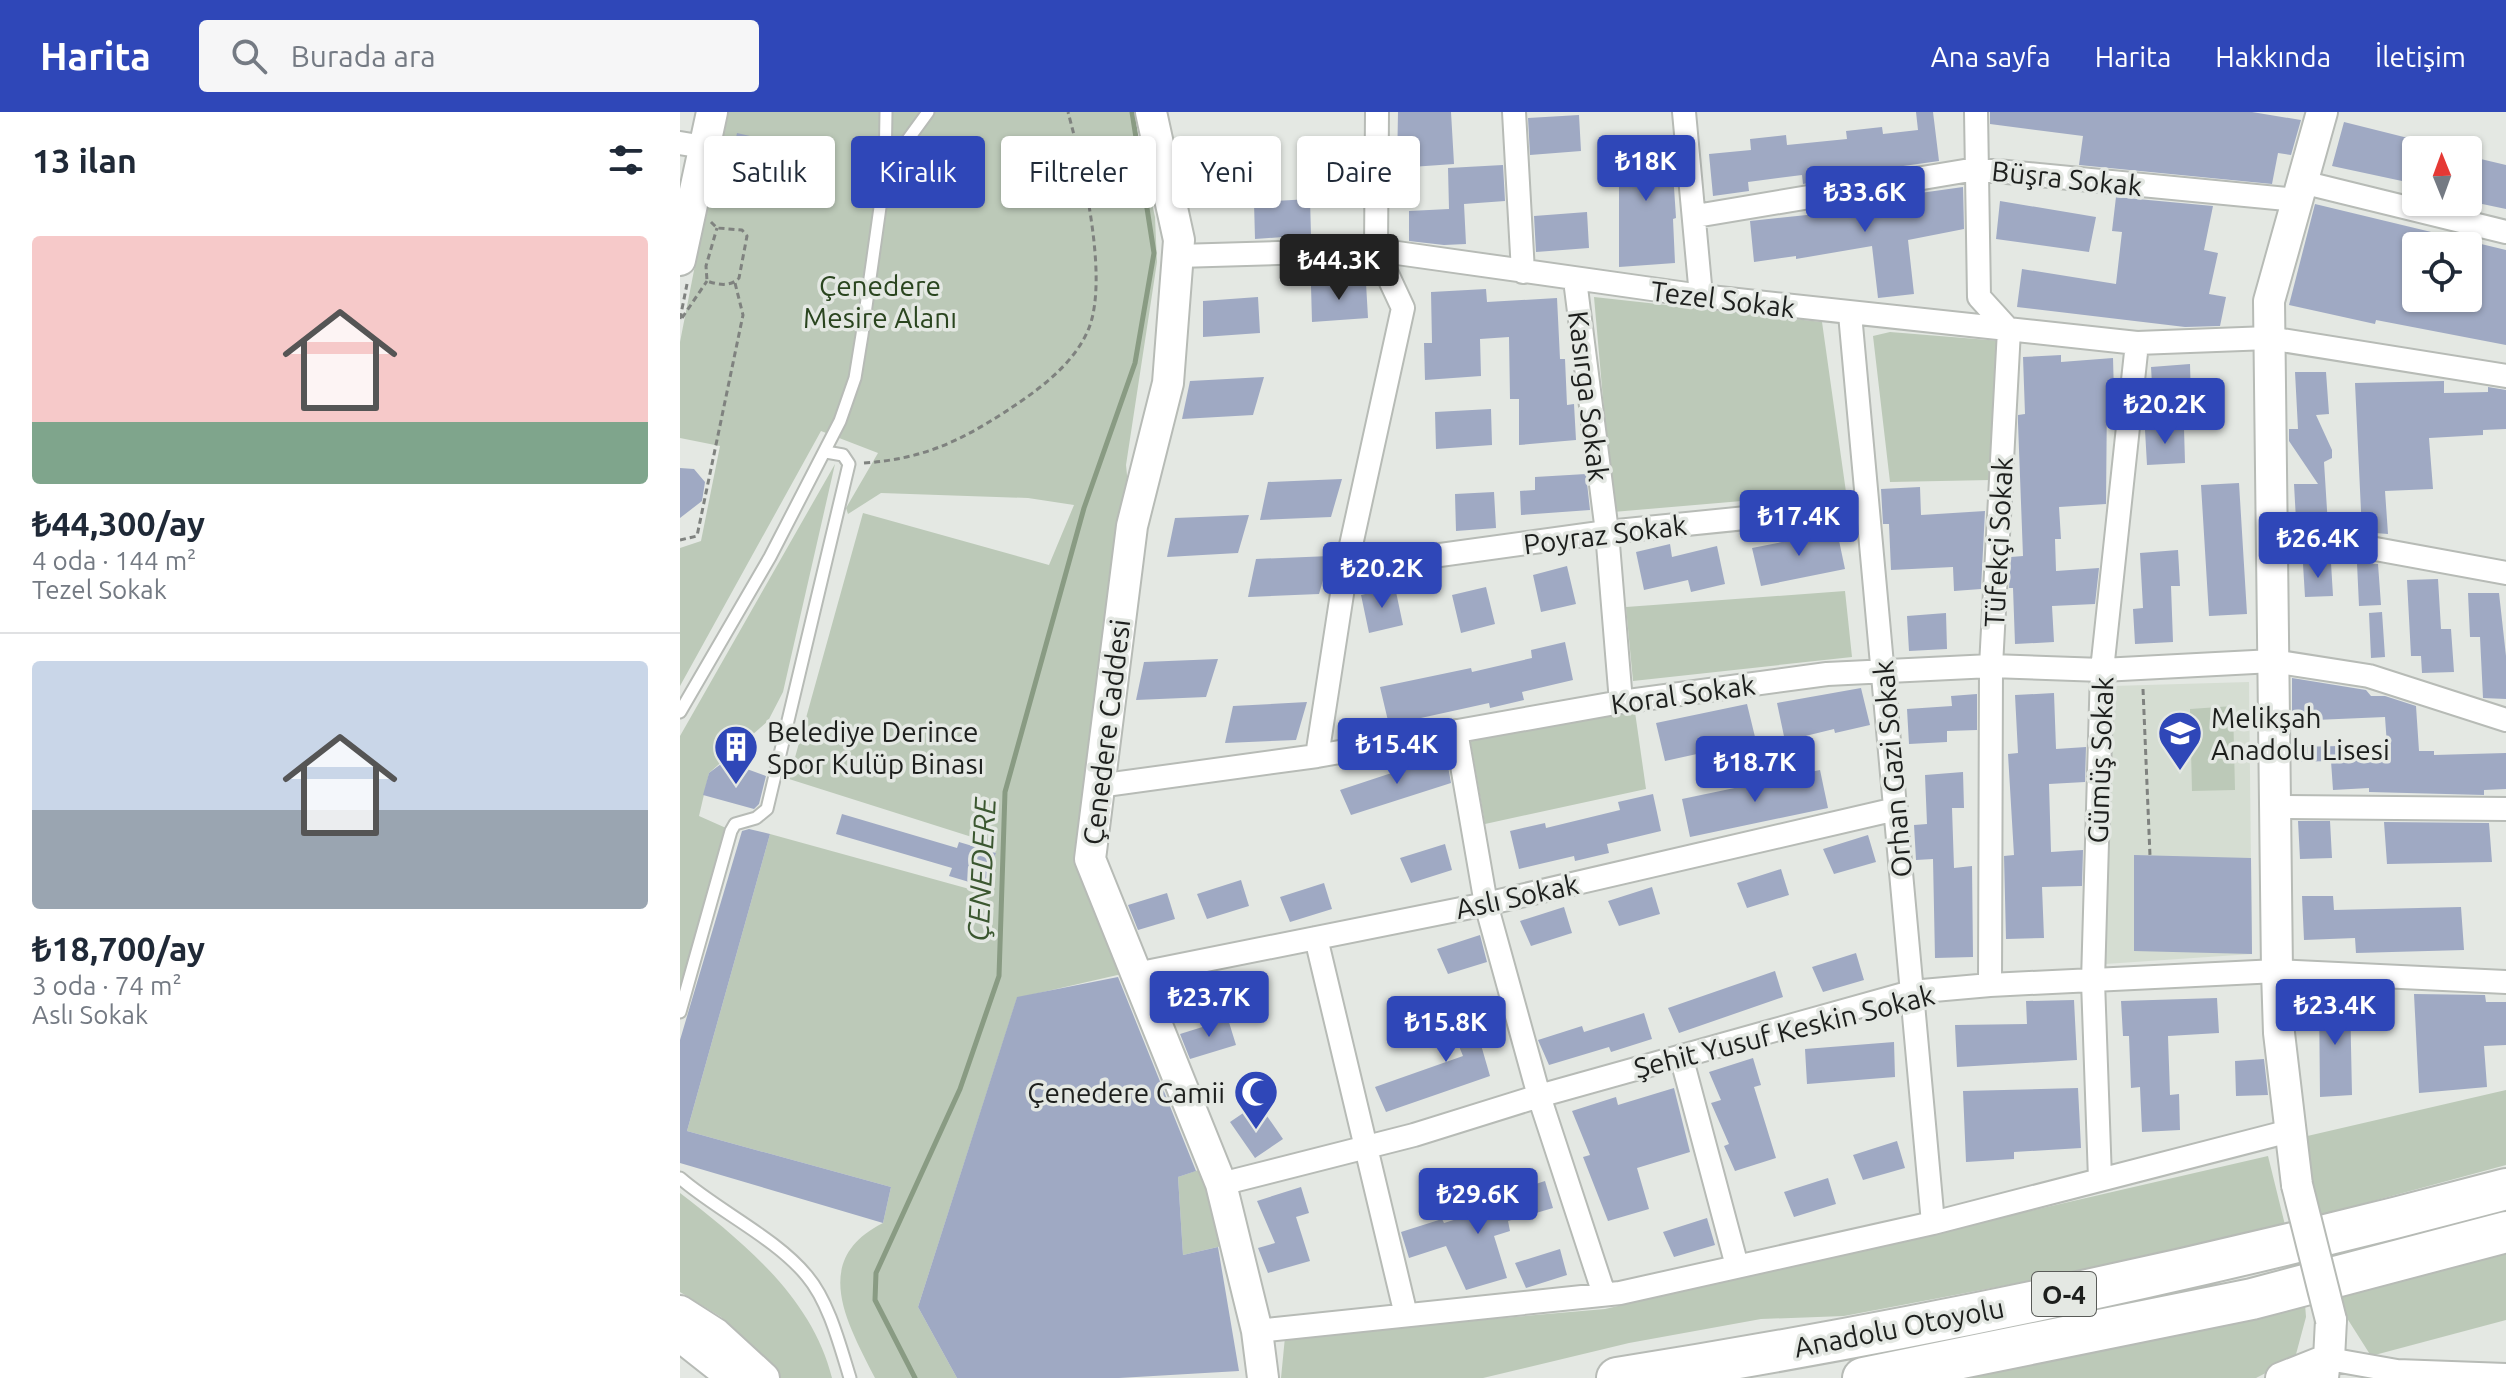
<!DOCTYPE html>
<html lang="tr">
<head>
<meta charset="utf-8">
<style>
  body { margin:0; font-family:Ubuntu,sans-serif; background:#f6f6f7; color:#1f2937; height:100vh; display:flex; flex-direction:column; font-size:30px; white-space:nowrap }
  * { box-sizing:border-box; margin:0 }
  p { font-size:26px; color:#747a83 }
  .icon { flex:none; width:44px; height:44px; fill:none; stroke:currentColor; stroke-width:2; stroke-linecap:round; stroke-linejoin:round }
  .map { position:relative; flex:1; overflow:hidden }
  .drawer { display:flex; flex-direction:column; background:#fff; width:680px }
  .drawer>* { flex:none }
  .top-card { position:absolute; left:24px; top:24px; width:760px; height:72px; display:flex; gap:16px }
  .needle { width:52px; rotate:359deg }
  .controls { position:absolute; left:1722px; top:24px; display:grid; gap:16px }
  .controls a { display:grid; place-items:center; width:80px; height:80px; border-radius:8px; background:#fff; box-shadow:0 2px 6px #0004; font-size:40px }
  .price { position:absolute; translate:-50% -68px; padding:0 18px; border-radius:8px; background:#2f47b8; color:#fff; font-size:26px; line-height:52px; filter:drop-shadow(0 2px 4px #0008) }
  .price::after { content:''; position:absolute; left:50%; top:48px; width:24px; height:18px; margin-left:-12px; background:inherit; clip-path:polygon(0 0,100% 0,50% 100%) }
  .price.active { background:#222; color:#fff }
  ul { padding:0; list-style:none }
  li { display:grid; align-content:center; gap:16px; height:424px; padding:0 32px }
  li+li { border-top:2px solid #e0e1e3 }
  li span { display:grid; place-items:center; height:248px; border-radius:8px; color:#555 }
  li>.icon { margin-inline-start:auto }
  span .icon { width:144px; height:144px; fill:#fffc; stroke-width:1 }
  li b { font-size:34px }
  h2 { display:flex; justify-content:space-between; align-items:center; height:96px; padding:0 32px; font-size:34px }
  .chip { padding:0 28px; border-radius:8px; background:#fff; box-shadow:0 2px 6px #0004; font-size:28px; line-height:72px }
  .chip.active { background:#2f47b8; color:#fff }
  header { display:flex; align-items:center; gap:48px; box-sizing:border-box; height:112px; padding:0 40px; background:#2f47b8; color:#fff }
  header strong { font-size:38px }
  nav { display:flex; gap:44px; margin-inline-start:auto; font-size:28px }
  .search { width:560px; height:72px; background:#f6f6f7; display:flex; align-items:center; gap:20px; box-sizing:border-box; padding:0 28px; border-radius:8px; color:#747a83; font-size:30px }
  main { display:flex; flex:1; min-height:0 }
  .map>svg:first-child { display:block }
  .built { fill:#d5ddd2 }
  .green { fill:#bcc9b8 }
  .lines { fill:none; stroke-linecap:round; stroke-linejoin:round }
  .stream { stroke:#899b83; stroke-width:5 }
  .building { fill:#9fa9c3; fill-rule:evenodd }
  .lane-casing { stroke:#b7bbb6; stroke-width:15 }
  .street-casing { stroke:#b7bbb6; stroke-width:26 }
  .secondary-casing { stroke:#b7bbb6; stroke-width:34 }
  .highway-casing { stroke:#b7bbb6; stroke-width:44 }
  .path { stroke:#7f827f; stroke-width:3; stroke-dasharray:6 4; stroke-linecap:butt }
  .lane { stroke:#fff; stroke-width:11 }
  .street { stroke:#fff; stroke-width:22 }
  .secondary { stroke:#fff; stroke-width:30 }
  .highway { stroke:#fff; stroke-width:40 }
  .secondary-bridge-casing { stroke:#b7bbb6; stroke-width:34; stroke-linecap:butt }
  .secondary-bridge { stroke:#fff; stroke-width:30 }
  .labels { text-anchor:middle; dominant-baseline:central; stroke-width:7; stroke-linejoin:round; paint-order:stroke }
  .shield { fill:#e4e8e3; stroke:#595b58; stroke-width:2 }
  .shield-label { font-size:26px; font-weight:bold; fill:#1d1f1d }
  .street-label { font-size:28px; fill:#1d1f1d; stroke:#e4e8e3 }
  .park-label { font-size:28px; fill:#2a451f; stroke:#e4e8e3 }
  .poi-label { font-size:28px; fill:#1d1f1d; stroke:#e4e8e3; text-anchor:start }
  .water-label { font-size:30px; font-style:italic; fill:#3b5730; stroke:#e4e8e3 }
</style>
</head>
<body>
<header>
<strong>Harita</strong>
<div class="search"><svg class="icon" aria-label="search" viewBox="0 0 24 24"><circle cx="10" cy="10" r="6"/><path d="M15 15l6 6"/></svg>Burada ara</div>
<nav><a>Ana sayfa</a><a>Harita</a><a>Hakkında</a><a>İletişim</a></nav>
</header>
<main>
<section class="drawer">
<h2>13 ilan<svg class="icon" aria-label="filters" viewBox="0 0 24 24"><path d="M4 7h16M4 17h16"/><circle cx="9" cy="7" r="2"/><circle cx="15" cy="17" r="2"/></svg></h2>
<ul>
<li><span style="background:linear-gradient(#f6c9c9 75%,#7fa58c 0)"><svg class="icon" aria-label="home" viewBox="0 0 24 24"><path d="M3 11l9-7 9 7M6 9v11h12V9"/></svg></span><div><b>₺44,300/ay</b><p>4 oda · 144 m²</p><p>Tezel Sokak</p></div></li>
<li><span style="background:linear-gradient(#c9d6e8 60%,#9aa5b1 0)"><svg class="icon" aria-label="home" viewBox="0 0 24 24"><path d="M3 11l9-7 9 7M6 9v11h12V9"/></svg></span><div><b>₺18,700/ay</b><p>3 oda · 74 m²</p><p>Aslı Sokak</p></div></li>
</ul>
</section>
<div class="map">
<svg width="1826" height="1266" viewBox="0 0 1826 1266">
  <rect width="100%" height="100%" fill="#e4e8e3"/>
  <path class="built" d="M1569,570L1572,842L1425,852L1432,574Z"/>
  <path class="green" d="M45,0H452L475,105L477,150L446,353L452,414L410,747L455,859L337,886L238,1195L277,1266H195C168,1212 129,1148 203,1111L211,1075L7,1019L90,722L293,778L306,775L316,741L295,726L109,667L183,401L369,453L394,393L348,386L201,381L168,402L166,396L198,341L141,319L0,574V436L21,429L40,334L0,326V230Z
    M914,185L1142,210L1166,380L933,400Z
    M1210,220L1321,229L1311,368L1210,370L1193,224Z
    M155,352L103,580L88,609L29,661L19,704L46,716L0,879V624Z
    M1165,479L1172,545L953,569L946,495Z
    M1553,594L1555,678L1512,679L1510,597Z
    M955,600L966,677L805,712L790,627Z
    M1826,978V1053L1638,1104L1623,1025Z
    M1588,1044L1605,1113L1380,1163L1164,1204L1081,1207L949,1231L803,1266H601L605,1225L925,1197Z
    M533,1053L555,1131L503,1143L498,1065Z
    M0,1081C63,1130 132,1185 152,1266H96L41,1205L0,1180Z
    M1826,1140V1208L1691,1244L1665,1203L1661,1185Z
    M1625,1192L1626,1205L1615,1246L1576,1266H1255Z"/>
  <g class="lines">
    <path class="stream" d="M235,1266L195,1188L196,1161L280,977L319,864L325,680L404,396L455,251L474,141L452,0"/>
  </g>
  <path class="building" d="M718,0H771L774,52L717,56Z
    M1236,0H1253L1259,49L1159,63V66L1123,72L1122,63L1068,70L1069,79L1033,84L1029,42L1071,38L1070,27L1106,23L1107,33L1167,27L1166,19L1202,15L1203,22L1238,18Z
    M1310,0H1572L1621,8L1611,43L1598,41L1592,72L1399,53L1403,24L1310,12Z
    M899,3L901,39L850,43L848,6Z
    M1664,10L1736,28V72L1652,54Z
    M57,21L92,29L86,56L51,49Z
    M991,29L996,106L993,107L995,151L939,155V68L936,69L935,32Z
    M1788,44L1826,53V97L1788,89Z
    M823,53L825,89L784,92L786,132L764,133L729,129V99L769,97L768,56Z
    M1283,75L1284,117L1228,128L1234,182L1198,186L1192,134L1116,147V144L1074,150L1070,109L1165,99L1164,95L1213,90L1226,86V83Z
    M1436,85L1533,94L1524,138L1538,141L1529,182L1546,185L1540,214L1505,215L1337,195L1342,157L1436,172L1442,120L1432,119Z
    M630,87L631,123L575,127L574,90Z
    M1320,89L1416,105L1409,140L1316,127Z
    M1635,92L1826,138V233L1696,208L1695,212L1609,193ZM1736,134H1788V186H1736Z
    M907,100L909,136L856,140L854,104Z
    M686,171L688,206L632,210L631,174Z
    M806,177L807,190L877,186L880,247H885L887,293L894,292L896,328L839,333V287H830L829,225L800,227L801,264L745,268L744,231H752L751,180Z
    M578,185L580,221L523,225V189Z
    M1381,243V250L1433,246L1434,282H1427L1426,392L1379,395L1381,427H1375L1376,459L1419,456L1415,492L1372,494L1374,530L1335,532L1333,476H1329L1331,445L1343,444L1338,311V303L1345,302L1343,245Z
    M1510,252L1511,288L1473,290L1471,255Z
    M1615,260H1646L1649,302L1636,303L1652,338V346L1644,350L1648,414L1616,408L1614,372H1638L1609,329V317H1618Z
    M584,265L573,303L502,307L510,269Z
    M1764,269V281L1808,280V275L1826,278V317L1803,318V323L1749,326L1753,377L1705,379L1708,422L1682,420L1675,271Z
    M811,297L812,333L756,337L755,300Z
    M1504,316L1505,351L1467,353L1465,318Z
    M0,356L14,357L25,370L22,389L0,406Z
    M906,362L910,398L841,403L840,379L855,378V365Z
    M662,367L651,405L580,408L588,370Z
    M1559,371L1567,502L1529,504L1521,373Z
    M1240,375L1241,403L1305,399L1301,477L1274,479L1273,455L1211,458L1209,412H1203L1201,377Z
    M814,380L816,416L776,419L775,382Z
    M569,403L558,441L487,445L495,406Z
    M1157,419L1165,457L1081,474L1072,436Z
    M990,432L992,445L1037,434L1045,472L1011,480L1008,468L964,478L956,440Z
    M1498,438L1500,474H1491L1493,530L1455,532L1453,497L1463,496L1460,441Z
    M650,444L639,482L568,485L576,447Z
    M1651,451L1653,484L1625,485L1623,452Z
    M1677,451L1698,452L1701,493L1679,494Z
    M887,454L896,492L861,500L853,463Z
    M1758,467L1761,517H1771L1774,560L1742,561L1741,544H1731L1727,468Z
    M715,475L723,513L689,521L681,483Z
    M806,475L815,512L781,521L772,483Z
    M1788,481H1819L1826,544V587L1803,586L1800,525H1790Z
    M1702,500L1705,545L1691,546L1689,501Z
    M1266,501L1267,537L1229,539L1227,504Z
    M885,530L893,568L842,580L844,588L810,596L809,591L709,613L700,575L791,556L792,560L852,546L851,538Z
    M538,547L526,585L456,588L464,550Z
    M1612,566L1686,578L1691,584H1705L1736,594L1739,639H1754V643L1826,641V677L1804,678V683L1689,680V676L1653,678L1651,649L1614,650L1613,635L1707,633L1705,605L1612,609Z
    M1181,576L1190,613L1155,621L1154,617L1105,629L1097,591Z
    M1374,581L1376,637L1406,635L1405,670L1369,672L1371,740L1403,738L1402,774L1362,775L1364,826L1326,827L1324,744L1334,743L1328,642L1338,641L1335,583Z
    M1297,582V618L1267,619V630L1229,632L1227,597L1272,594L1271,584Z
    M627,590L616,628L545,631L553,594Z
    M1067,592L1076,629L985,649L976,611Z
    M766,643L771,671L671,703L660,678Z
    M45,649L86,664L79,692L74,697L23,683L29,661Z
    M1140,658L1148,696L1010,725L1002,687Z
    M1283,660L1284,696H1272L1274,756L1292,754L1293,845L1255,846L1253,747L1236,748L1234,713L1247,712L1245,663Z
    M973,682L981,719L927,732L929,741L895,749L894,744L839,757L830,719L865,711L866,716L940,698L938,690Z
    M162,702L277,736L279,730L316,741L306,775L269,764L272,756L156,722Z
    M1618,709H1650L1652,746L1620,747Z
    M1704,710L1809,711L1812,750L1707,752Z
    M69,717L90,722L7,1019L211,1075L203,1111L0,1051V928L62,719Z
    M1188,723L1196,750L1154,762L1143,737Z
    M765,732L772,758L731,771L720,746Z
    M1454,743L1571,746L1572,842L1454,839Z
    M1101,757L1109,783L1067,796L1057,771Z
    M561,768L569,794L527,807L517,782Z
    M644,771L652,797L610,810L600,785Z
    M972,775L980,802L939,814L928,789Z
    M487,781L495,807L458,818L448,793Z
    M1622,784H1653L1654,798L1781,795L1784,838L1676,841L1675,826L1624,828Z
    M884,795L892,821L851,834L840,809Z
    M800,823L807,850L768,862L757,837Z
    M1176,841L1184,868L1143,880L1132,855Z
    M1095,859L1103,885L999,921L988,896Z
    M438,865L516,1059L498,1065L503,1143L538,1135L559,1259L439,1266H277L238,1195L337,885Z
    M1734,882L1805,883L1806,890H1826V933L1804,934L1807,975L1739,981Z
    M1639,885H1670L1672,983L1640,985Z
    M1537,886L1539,921L1488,924L1490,983L1499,982L1500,1018L1462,1020L1460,975L1451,976L1449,924H1443L1441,889Z
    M1394,888L1397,948L1277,955L1275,913L1347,912L1346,889Z
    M812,893L819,920L799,926L810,964L706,1000L695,975L783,944L768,907Z
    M964,901L972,927L931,940L929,935L869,953L858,928L902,914L904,920Z
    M548,907L556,933L510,947L500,922Z
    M1214,930L1215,965L1127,972L1125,937Z
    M1073,946L1081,973L1074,975L1096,1046L1055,1059L1044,1034L1049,1032L1031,991L1041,988L1029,960Z
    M1584,947L1588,983L1556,984L1555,949Z
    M994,976L1010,1040L957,1056L969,1097L928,1109L903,1045L910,1043L892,999L936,985L938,993Z
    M1398,976L1401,1036L1334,1040V1047L1286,1050L1283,979Z
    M578,991L603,1027L575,1046L550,1010Z
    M1217,1029L1225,1056L1183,1068L1173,1043Z
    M1148,1066L1156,1092L1114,1105L1104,1080Z
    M865,1069L873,1096L828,1109L830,1119L814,1124L827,1166L786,1178L766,1134L729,1146L721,1120L762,1107L764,1111L825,1092L821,1083Z
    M621,1075L629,1101L616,1105L630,1149L588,1161L578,1136L595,1131L577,1089Z
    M1027,1106L1035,1133L994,1145L983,1120Z
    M880,1137L887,1163L846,1176L835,1151Z"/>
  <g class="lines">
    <g class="lane-casing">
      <path id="lane" d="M205,59L248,0
        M0,600L90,445L160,309L175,266L182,223L205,60L206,0
        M0,900L51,719L55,712L76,706L87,697L169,352L163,343L146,340
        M0,1066C38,1099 96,1126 127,1164C149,1190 160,1234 170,1266"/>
    </g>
    <g class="street-casing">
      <path id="street" d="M834,0L843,160
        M1004,0L1021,184
        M1296,0L1299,185L1329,218L1311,554L1310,873
        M0,31L24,35
        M1622,70L1826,120
        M1016,104L1296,57L1617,88
        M498,144L696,138L1021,184L1457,231L1589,226L1826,264
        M895,168L927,420L941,590
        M1170,202L1253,1111
        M1592,418L1826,461
        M666,456L927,420L1185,394
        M776,619L806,792L859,984L924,1182
        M637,644L666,456L723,196L696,138L697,0
        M418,674L637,644L941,590L1147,562L1311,554L1422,558L1593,549L1689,564L1826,608
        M1596,695L1826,697
        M636,826L726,1203
        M456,862L806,792L1216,697
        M1001,944L1057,1154
        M1420,1067L1413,869L1422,558L1457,231
        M541,1072L734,1023L859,984L1231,880L1310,873L1597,859L1826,870
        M577,1219L940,1181L1253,1111L1610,1019
        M1647,1266L1649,1247L1717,1259L1826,1263"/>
    </g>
    <g class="secondary-casing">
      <path id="secondary" d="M471,0L499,128L488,271L452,414L410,747L541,1072L577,1219L583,1266
        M0,148L32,0
        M1617,1073L1599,921L1597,859L1589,189L1642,0
        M0,1199L36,1222L84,1266
        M0,1224L53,1266
        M1601,1266L1649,1247L1651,1208"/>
    </g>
    <g class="highway-casing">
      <path id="highway" d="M937,1266C1236,1219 1533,1155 1826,1077
        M1183,1266L1572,1187L1826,1120"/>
    </g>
    <path class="path" d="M31,110L37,116L62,118L67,124L59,166C50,175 39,173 27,169L26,154L37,116
      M2,206L27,169
      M0,207L7,172
      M184,351C241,347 277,331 325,300C357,279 394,253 409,216C429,164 402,52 388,0
      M0,428L17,424L63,203L55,171
      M1463,577L1470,744"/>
    <use href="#lane" class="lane"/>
    <use href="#street" class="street"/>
    <use href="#secondary" class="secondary"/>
    <use href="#highway" class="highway"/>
    <g class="secondary-bridge-casing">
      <path id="secondary-bridge" d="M1617,1073L1651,1208"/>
    </g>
    <use href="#secondary-bridge" class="secondary-bridge"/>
  </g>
  <defs>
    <g id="school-pin" transform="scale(2.3)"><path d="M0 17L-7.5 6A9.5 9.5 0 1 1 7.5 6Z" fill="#2f47b8" stroke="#e4e8e3"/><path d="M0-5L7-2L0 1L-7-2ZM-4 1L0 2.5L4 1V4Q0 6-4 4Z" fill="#fff"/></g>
    <g id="building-pin" transform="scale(2.3)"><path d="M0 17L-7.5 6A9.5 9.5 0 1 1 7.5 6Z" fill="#2f47b8" stroke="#e4e8e3"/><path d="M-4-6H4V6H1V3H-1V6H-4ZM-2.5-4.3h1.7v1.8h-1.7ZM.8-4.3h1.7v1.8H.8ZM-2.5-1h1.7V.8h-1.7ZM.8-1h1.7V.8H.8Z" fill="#fff"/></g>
    <g id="mosque-pin" transform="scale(2.3)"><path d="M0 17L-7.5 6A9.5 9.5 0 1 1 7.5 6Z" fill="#2f47b8" stroke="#e4e8e3"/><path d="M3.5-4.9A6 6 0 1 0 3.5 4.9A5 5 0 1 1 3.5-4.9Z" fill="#fff"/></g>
  </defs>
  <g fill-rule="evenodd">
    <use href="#school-pin" x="1500" y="621"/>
    <use href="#building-pin" x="56" y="635"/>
    <use href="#mosque-pin" x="576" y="980"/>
  </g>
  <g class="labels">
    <rect class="shield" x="1352" y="1160" width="64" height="44" rx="6"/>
    <g class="shield-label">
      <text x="1384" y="1182">O-4</text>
    </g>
    <g class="street-label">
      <text transform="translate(1387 66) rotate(6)">Büşra Sokak</text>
      <text transform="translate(1043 187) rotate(7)">Tezel Sokak</text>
      <text transform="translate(909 284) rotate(83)">Kasırga Sokak</text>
      <text transform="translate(925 422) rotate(-7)">Poyraz Sokak</text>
      <text transform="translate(1318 430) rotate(-87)">Tüfekçi Sokak</text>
      <text transform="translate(1003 582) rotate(-8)">Koral Sokak</text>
      <text transform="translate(426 620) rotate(-83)">Çenedere Caddesi</text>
      <text transform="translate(1420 648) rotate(-88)">Gümüş Sokak</text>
      <text transform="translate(1212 657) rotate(-95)">Orhan Gazi Sokak</text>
      <text transform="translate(837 784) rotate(-12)">Aslı Sokak</text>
      <text transform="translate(1104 919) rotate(-14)">Şehit Yusuf Keskin Sokak</text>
      <text transform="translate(1219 1215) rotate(-11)">Anadolu Otoyolu</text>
    </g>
    <g class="park-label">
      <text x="200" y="173">Çenedere<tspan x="200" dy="32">Mesire Alanı</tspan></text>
    </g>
    <g class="poi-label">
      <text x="1531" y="605">Melikşah<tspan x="1531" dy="32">Anadolu Lisesi</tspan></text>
      <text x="87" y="619">Belediye Derince<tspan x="87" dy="32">Spor Kulüp Binası</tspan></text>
      <text x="545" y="980" text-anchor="end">Çenedere Camii</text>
    </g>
    <g class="water-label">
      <text transform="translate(301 758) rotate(-87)">ÇENEDERE</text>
    </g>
  </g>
</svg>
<div class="controls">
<a><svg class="needle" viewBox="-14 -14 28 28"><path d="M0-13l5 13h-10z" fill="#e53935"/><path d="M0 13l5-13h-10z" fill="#747a83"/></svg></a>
<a><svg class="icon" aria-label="locate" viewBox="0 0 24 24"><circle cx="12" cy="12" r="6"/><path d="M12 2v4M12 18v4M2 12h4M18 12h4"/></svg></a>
</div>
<b class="price" style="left:966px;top:91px">₺18K</b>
<b class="price" style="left:1185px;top:122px">₺33.6K</b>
<b class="price active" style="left:659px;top:190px">₺44.3K</b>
<b class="price" style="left:1485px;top:334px">₺20.2K</b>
<b class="price" style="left:1119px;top:446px">₺17.4K</b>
<b class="price" style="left:1638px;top:468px">₺26.4K</b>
<b class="price" style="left:702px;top:498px">₺20.2K</b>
<b class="price" style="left:717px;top:674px">₺15.4K</b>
<b class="price" style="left:1075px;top:692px">₺18.7K</b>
<b class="price" style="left:529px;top:927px">₺23.7K</b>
<b class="price" style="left:1655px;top:935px">₺23.4K</b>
<b class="price" style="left:766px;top:952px">₺15.8K</b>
<b class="price" style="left:798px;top:1124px">₺29.6K</b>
<div class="top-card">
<a class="chip">Satılık</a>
<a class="chip active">Kiralık</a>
<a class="chip">Filtreler</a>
<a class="chip">Yeni</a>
<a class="chip">Daire</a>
</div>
</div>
</main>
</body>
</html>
